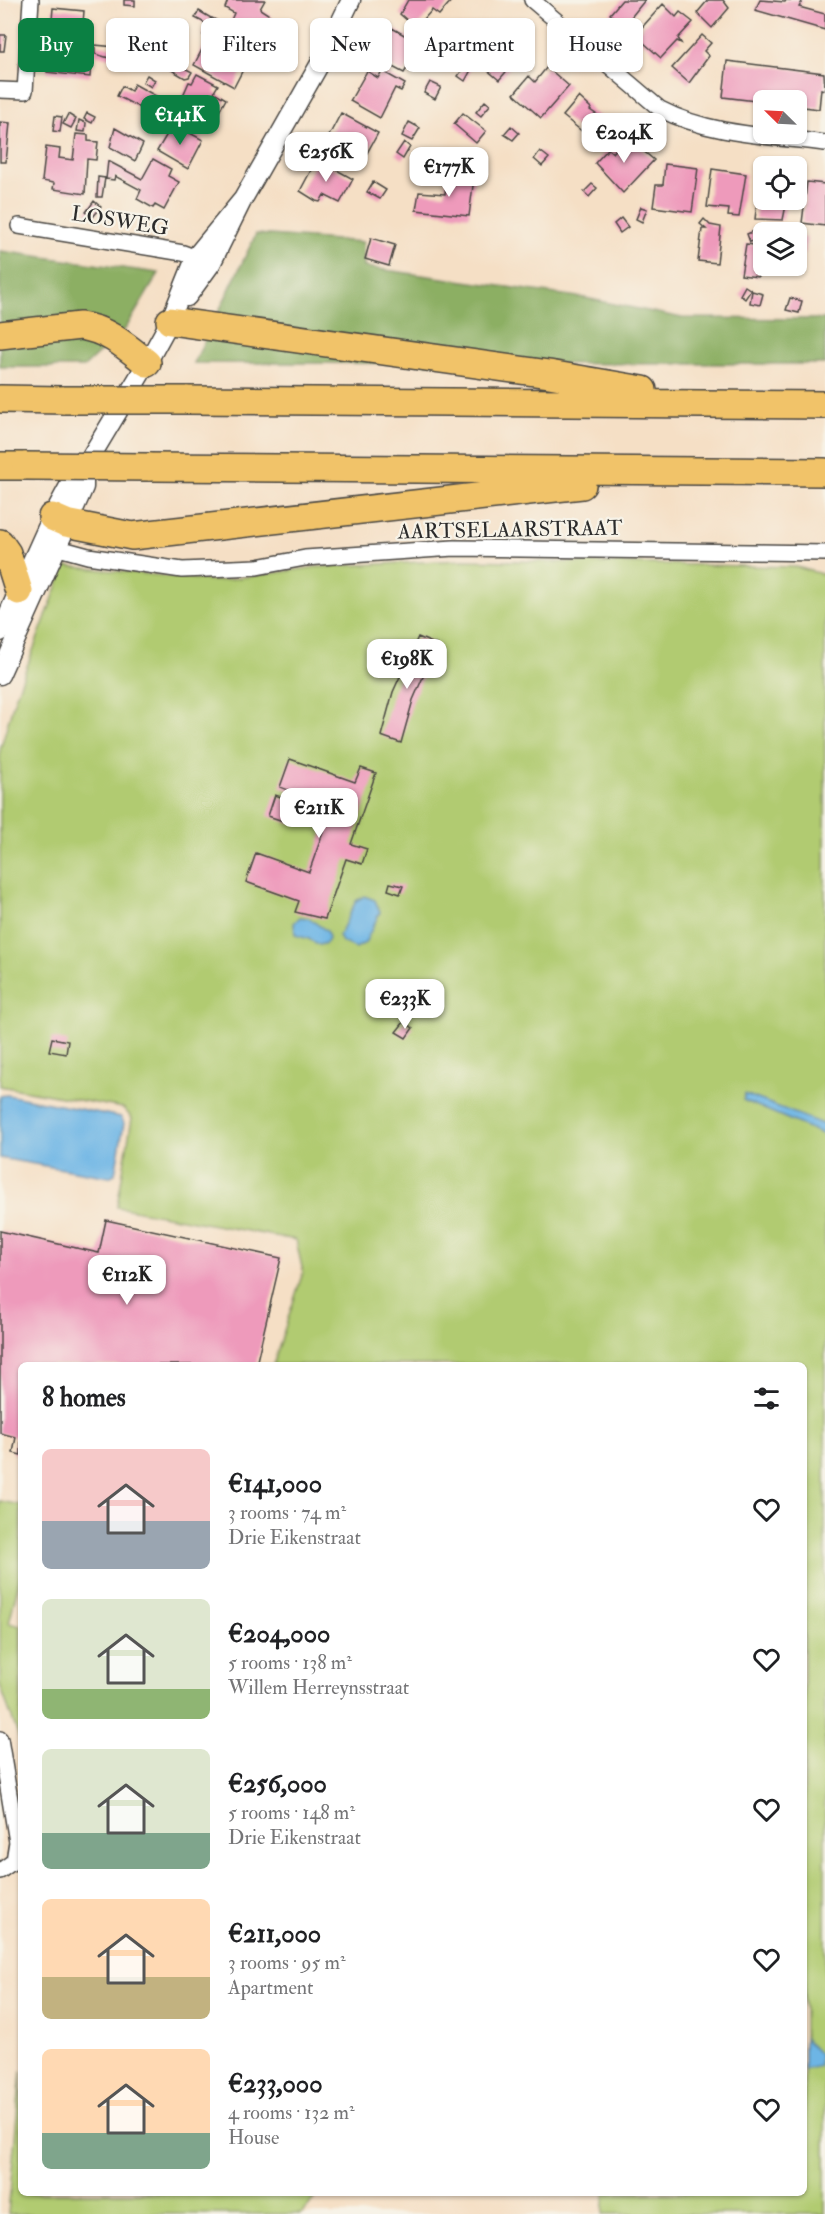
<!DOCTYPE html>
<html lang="en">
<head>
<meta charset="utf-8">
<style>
  body { margin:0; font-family:"IM FELL Double Pica",serif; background:#f6f6f6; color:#202124; height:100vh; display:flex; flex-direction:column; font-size:22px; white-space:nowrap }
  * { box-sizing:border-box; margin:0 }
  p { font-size:20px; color:#757577 }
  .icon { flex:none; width:33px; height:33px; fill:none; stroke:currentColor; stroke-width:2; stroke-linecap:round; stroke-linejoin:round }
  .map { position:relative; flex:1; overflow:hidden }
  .details { position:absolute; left:18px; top:1362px; width:789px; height:834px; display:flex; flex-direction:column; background:#fff; border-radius:9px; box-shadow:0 2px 4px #0004 }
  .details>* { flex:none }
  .hud { position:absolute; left:18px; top:18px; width:789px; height:54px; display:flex; gap:12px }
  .needle { width:39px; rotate:294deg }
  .fabs { position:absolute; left:753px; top:90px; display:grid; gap:12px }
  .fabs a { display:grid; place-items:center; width:54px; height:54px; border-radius:9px; background:#fff; box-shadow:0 2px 4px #0004; font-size:30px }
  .price { position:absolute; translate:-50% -51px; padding:0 14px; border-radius:12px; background:#fff; color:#222; font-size:20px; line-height:39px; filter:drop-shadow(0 2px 3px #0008) }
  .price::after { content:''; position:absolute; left:50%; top:36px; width:18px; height:14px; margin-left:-9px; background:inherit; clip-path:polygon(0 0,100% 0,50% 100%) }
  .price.active { background:#0b8043; color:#fff }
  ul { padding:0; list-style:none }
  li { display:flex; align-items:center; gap:18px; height:150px; padding:0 24px }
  li span { display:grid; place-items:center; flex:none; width:168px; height:120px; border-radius:9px; color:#555 }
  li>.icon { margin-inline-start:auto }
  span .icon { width:72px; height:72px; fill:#fffc; stroke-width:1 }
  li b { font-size:26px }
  h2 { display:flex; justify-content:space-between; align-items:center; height:72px; padding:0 24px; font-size:26px }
  .chip { padding:0 21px; border-radius:9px; background:#fff; box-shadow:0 2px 4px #0004; font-size:21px; line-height:54px }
  .chip.active { background:#0b8043; color:#fff }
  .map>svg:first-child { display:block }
  .green { fill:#b1cb71; stroke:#6e7b4e; stroke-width:1.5 }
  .forest { fill:#8caf63; stroke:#5c6d47; stroke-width:1.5 }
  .water { fill:#6db5e5; stroke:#4c7088; stroke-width:1.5 }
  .building { fill:#ee9abb }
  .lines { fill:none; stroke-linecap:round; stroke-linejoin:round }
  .minor-casing { stroke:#494642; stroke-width:18 }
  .tertiary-casing { stroke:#494642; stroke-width:21 }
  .motorway-casing { stroke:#494642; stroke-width:30 }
  .minor { stroke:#fff; stroke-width:15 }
  .tertiary { stroke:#fff; stroke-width:18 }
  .motorway { stroke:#f1c369; stroke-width:27 }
  .motorway-bridge-casing { stroke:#494642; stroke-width:30; stroke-linecap:butt }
  .motorway-bridge { stroke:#f1c369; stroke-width:27 }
  .labels { text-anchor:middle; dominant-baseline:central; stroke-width:4.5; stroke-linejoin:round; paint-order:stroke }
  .street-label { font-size:21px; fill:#2b2b2b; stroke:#f7f3e8 }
</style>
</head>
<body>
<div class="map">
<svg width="825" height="2214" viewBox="0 0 825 2214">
  <rect width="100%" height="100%" fill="#f7f3e8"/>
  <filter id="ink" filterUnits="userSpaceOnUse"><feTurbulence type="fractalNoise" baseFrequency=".0167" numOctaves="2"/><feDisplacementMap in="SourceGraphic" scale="12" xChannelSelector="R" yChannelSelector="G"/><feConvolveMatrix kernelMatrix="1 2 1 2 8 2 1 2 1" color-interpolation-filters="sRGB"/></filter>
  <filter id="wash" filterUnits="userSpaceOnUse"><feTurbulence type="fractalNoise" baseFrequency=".008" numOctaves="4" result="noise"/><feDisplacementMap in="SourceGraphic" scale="24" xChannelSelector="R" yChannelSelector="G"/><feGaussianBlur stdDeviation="1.35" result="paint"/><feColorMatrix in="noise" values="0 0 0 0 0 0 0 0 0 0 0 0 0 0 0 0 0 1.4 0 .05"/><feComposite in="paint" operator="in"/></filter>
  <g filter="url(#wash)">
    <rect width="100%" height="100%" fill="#f5dfc5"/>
    <path class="green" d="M463,560L797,567L825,575V2214H603L605,2193H804V1365H273L303,1272L296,1240L117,1207L132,1118L123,1108L0,1086V750L15,698L65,566L217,581L316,567Z
      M0,1501L21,1505V1573L9,1623L21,1626V1743L0,1685Z
      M21,2071V2193H320L301,2214H8Z"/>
    <path class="forest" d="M256,234L363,242L364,267L585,298L682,318L825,319V364L194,363Z
      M0,251L159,273L126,328L84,367H0Z"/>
    <path class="water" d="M364,896L375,900L380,912L365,943L356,948L342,942L339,936L356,901Z
      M300,917L308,918L327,931L329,938L326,943L319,945L309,939L295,935L294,923Z
      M745,1094L825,1125V1135L743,1100Z
      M7,1095L121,1117L124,1123L115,1174L109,1177L0,1158V1096Z
      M804,2038L820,2055L819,2066L804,2070Z"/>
    <g id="blocks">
      <path class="building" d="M124,0H135V6L124,5Z
        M228,0H265L260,9L271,16L256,43L235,32L227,46L249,58L234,87L194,65L208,38L203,35L212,18L228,26L231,20L234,13L225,8Z
        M408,0H452L439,15L432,10L416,28L400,14Z
        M622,0H645L624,26L610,14Z
        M708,0H723L729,8L712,28L697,13Z
        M760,0L785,2L786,0H803L799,7L825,14V30L755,10Z
        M663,4L676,17L680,12L693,22L678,38L681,43L677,41L661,58L635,35Z
        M53,8L84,11L82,35L51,32Z
        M199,11L211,18L207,24L195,18Z
        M459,25L471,34L465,41L453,32Z
        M392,28L422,45L404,73L375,58Z
        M505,32L529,53L521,63L517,59L499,80L479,63L481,61L475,56L494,34L500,39Z
        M0,35H6L4,51H0Z
        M702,35L711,43L704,51L709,56L689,83L672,68Z
        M124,36L142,45L137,53L125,47L120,58L114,54Z
        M457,40L465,45L460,54L453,50Z
        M63,41L84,43L83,59L91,60L90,77L47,72L49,47L62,48Z
        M95,45L115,47L109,58L95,54Z
        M172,61L192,72L189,77L185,78L168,68Z
        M727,61L824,73L825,90L821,89L819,109L796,106V100L764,102L723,97Z
        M465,66L471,70L465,81L458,76Z
        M547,67L569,86L541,118L514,94L529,76L535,82Z
        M367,71L378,78L382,71L405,84L401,91L395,88L380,118L350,101Z
        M197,74L218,85L214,92L226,99L208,131L200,126L202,123L177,109L189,82L192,83Z
        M147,75L155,80L151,87L143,82Z
        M430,82L441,87L435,99L424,93Z
        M134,84L167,102L158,117L117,96L122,86L131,91Z
        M579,97L591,108L590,110L609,123L594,141L563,116Z
        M485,101L490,105L481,116L476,112Z
        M87,113L95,117L92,123L84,119Z
        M341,113L378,133L367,153L353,146L347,158L324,145Z
        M463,113L486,131L476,143L454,124Z
        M68,114L76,119L71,128L63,124Z
        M55,116L62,117L60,132L53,131Z
        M79,120L86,123L85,132L77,131Z
        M0,122L10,123L6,162H0Z
        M409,122L420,128L412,141L402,136Z
        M173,124L203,140L188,169L157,151Z
        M511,126L519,133L513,140L504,134Z
        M115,128L143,144L135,161L110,147Z
        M76,134L88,135V141L98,142L96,160L87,159L85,194L53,189L54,183L42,181L46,147L60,149L59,158L73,160Z
        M627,137L654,160L623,193L595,163L608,149L613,153Z
        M404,142L410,147L403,159L396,154Z
        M540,151L549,158L542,166L534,159Z
        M153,159L171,169L168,176L179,182L164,210L155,205L153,208L137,199L141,190L115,176L114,180L106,179L108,161L142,179Z
        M317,159L353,179L340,203L324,195L320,202L316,201L300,191Z
        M665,164L698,168L692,212L653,207L656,185H663Z
        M712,169L746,174L739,217L728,216L729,209L707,207Z
        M447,175L474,178L469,216L416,210L419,192L445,194Z
        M98,177L105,178L102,197H97Z
        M760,177L764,178V200H787L783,220L755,219Z
        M373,182L386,190L380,199L367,192Z
        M807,182L825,184V226L802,223Z
        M592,184L597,188L589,197L584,192Z
        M94,201L101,207L93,217L86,212Z
        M641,207L647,209L642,222L636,219Z
        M621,218L628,227L620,233L614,224Z
        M704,219L710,225L721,227L717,263L698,261L702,229H706L700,224Z
        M754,231L757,240L750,242L747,234Z
        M799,237L807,238L805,254L797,253Z
        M371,238L395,245L389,266L365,259Z
        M746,244L763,246L758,277L741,275Z
        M745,286L751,290L745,299L740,295Z
        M752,291L763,294L760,305L750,303Z
        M790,298L802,301L799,313L786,310Z
        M418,637L437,645L413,700L401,743L381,736L393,692Z
        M290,759L355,782L361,768L376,773L351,844L367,849L362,864L346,859L325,919L295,912L299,901L246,882L256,853L309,872L332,807L280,787Z
        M275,795L299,803L292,824L268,816Z
        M390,883L403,886L400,894L388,890Z
        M404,1022L413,1028L406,1038L396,1032Z
        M52,1038L68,1041L66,1054L49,1051Z
        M106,1220L281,1258L256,1365H21V1455L13,1453L16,1437L0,1433V1231L99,1253Z"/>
    </g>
  </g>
  <g filter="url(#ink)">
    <use href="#blocks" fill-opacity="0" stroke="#494642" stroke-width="1.5"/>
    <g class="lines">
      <g class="minor-casing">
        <path id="minor" d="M532,0L660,109C710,135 770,136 825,143
          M0,90L25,91L31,0
          M19,226L183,253L205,261
          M55,547L88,556L182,570L257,567L305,558L454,548L825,553
          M0,1739L17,1842L14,1861L0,1871"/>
      </g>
      <g class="tertiary-casing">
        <path id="tertiary" d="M187,297L211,264L243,199L322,60L351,0
          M0,632L50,521L70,484L84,468L147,363L170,321L196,256L243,199
          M0,675L84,487V468"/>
      </g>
      <g class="motorway-casing">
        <path id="motorway" d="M170,321L549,374L643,390
          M0,335L80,326C107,329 127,347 147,363
          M0,399L64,400
          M186,400L825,405
          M0,466H26
          M148,467L825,472
          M52,517L66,523L132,536L582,485
          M0,543L7,553L19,591"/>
      </g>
      <use href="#minor" class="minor"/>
      <use href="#tertiary" class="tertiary"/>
      <use href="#motorway" class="motorway"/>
      <g class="motorway-bridge-casing">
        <path id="motorway-bridge" d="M64,400H186
          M26,466L148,467"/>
      </g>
      <use href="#motorway-bridge" class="motorway-bridge"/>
    </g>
  </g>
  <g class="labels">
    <g class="street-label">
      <text transform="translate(120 221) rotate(9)">LOSWEG</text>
      <text transform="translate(510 530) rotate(-1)">AARTSELAARSTRAAT</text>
    </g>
  </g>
</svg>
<div class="fabs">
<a><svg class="needle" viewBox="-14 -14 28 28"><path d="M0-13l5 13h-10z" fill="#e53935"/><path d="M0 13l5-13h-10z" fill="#757577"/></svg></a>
<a><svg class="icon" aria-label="locate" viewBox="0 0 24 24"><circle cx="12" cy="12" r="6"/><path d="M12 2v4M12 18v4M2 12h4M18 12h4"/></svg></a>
<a><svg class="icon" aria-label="layers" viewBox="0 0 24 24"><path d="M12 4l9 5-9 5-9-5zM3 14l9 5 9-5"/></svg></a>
</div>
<b class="price active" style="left:180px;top:146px">€141K</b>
<b class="price" style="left:624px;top:164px">€204K</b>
<b class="price" style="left:326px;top:183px">€256K</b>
<b class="price" style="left:449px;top:198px">€177K</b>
<b class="price" style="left:407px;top:690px">€198K</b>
<b class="price" style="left:319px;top:839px">€211K</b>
<b class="price" style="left:405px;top:1030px">€233K</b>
<b class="price" style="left:127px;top:1306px">€112K</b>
<div class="hud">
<a class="chip active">Buy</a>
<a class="chip">Rent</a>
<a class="chip">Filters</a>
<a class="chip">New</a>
<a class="chip">Apartment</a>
<a class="chip">House</a>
</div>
<section class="details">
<h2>8 homes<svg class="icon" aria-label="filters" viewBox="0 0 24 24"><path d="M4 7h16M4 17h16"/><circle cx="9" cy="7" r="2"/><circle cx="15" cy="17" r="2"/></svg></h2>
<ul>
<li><span style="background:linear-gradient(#f6c9c9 60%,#9aa5b1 0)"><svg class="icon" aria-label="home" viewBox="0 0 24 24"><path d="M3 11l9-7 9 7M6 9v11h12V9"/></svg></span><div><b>€141,000</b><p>3 rooms · 74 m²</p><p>Drie Eikenstraat</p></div><svg class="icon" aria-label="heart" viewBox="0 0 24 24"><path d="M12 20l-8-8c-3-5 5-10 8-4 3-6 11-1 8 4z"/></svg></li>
<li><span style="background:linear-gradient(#dfe7d0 75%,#8fb573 0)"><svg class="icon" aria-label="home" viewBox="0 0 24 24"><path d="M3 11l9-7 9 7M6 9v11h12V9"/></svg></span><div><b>€204,000</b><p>5 rooms · 138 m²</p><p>Willem Herreynsstraat</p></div><svg class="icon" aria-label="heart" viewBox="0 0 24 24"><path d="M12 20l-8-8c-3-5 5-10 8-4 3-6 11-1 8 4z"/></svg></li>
<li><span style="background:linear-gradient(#dfe7d0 70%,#7fa58c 0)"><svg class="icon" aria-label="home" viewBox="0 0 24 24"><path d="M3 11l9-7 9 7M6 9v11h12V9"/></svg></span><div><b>€256,000</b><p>5 rooms · 148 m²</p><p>Drie Eikenstraat</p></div><svg class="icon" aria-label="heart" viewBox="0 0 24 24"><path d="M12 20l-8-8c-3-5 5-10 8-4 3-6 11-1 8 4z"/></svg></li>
<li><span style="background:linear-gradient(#ffd9b3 65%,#c2b280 0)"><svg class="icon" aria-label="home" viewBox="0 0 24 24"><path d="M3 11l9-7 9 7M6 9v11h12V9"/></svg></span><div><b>€211,000</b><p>3 rooms · 95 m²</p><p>Apartment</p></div><svg class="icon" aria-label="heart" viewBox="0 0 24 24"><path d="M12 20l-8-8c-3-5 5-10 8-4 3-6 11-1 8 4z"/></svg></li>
<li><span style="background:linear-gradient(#ffd9b3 70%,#7fa58c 0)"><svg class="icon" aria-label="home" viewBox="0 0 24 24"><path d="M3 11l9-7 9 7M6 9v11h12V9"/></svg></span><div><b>€233,000</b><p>4 rooms · 132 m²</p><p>House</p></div><svg class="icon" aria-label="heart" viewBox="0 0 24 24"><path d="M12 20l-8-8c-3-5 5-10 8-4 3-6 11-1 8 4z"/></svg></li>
</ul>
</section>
</div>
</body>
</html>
